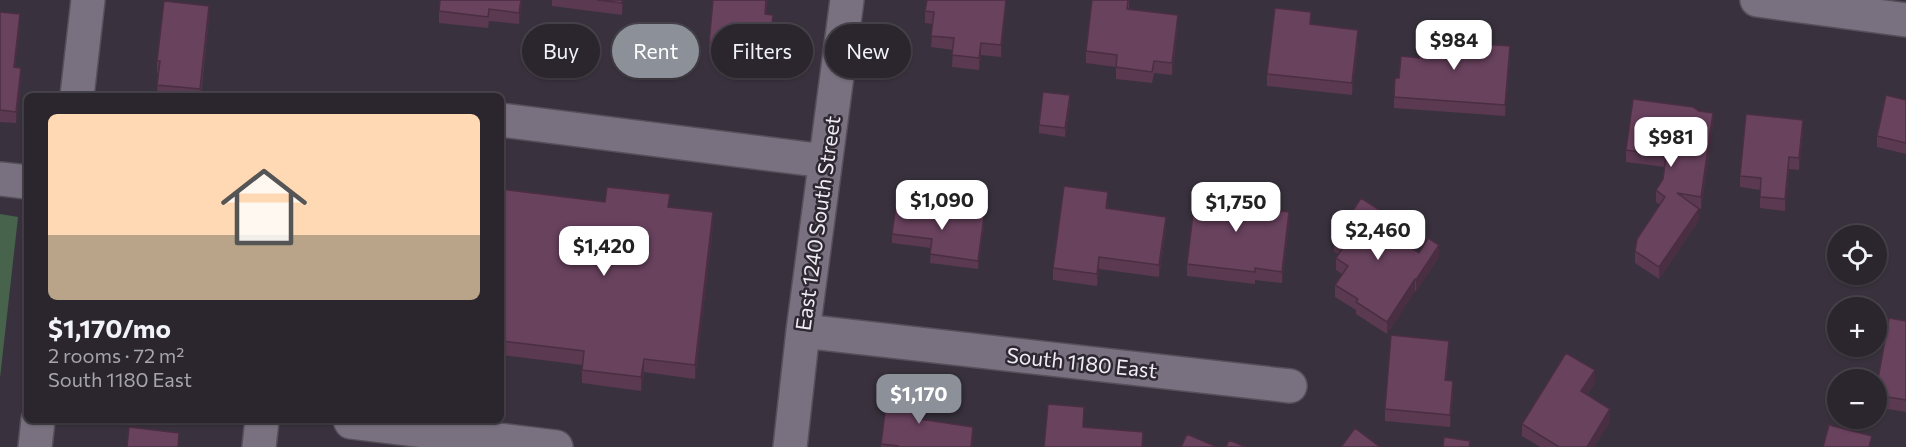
<!DOCTYPE html>
<html lang="en">
<head>
<meta charset="utf-8">
<style>
  body { margin:0; font-family:Commissioner,sans-serif; background:#332e36; color:#f1f3f6; height:100vh; display:flex; flex-direction:column; font-size:22px; white-space:nowrap }
  * { box-sizing:border-box; margin:0 }
  p { font-size:20px; color:#a6a5aa }
  .icon { flex:none; width:33px; height:33px; fill:none; stroke:currentColor; stroke-width:2; stroke-linecap:round; stroke-linejoin:round }
  .map { position:relative; flex:1; overflow:hidden }
  .details { position:absolute; left:24px; top:93px; width:480px; height:330px; display:flex; flex-direction:column; background:#2b262e; border-radius:9px; box-shadow:0 2px 4px #0004,0 0 0 2px #47434a }
  .details>* { flex:none }
  .top-card { position:absolute; left:522px; top:24px; width:570px; height:54px; display:flex; gap:12px }
  .controls { position:absolute; left:1827px; top:225px; display:grid; gap:12px }
  .controls a { display:grid; place-items:center; width:60px; height:60px; border-radius:50%; background:#2b262e; box-shadow:0 2px 4px #0004,0 0 0 2px #47434a; font-size:30px }
  .price { position:absolute; translate:-50% -51px; padding:0 14px; border-radius:12px; background:#fff; color:#222; font-size:20px; line-height:39px; filter:drop-shadow(0 2px 3px #0008) }
  .price::after { content:''; position:absolute; left:50%; top:36px; width:18px; height:14px; margin-left:-9px; background:inherit; clip-path:polygon(0 0,100% 0,50% 100%) }
  .price.on { background:#8c9099; color:#fff }
  ul { padding:0; list-style:none }
  li { display:grid; align-content:center; gap:12px; height:318px; padding:0 24px }
  li span { display:grid; place-items:center; height:186px; border-radius:9px; color:#555 }
  li>.icon { margin-inline-start:auto }
  span .icon { width:108px; height:108px; fill:#fffc; stroke-width:1 }
  li b { font-size:26px }
  .tag { padding:0 21px; border-radius:27px; background:#2b262e; box-shadow:0 2px 4px #0004,0 0 0 2px #47434a; font-size:21px; line-height:54px }
  .tag.on { background:#8c9099; color:#fff }
  .map>svg:first-child { display:block }
  .green { fill:#48634c }
  .lines { fill:none; stroke-linecap:round; stroke-linejoin:round }
  .minor-casing { stroke:#56505b; stroke-width:36 }
  .minor { stroke:#79717f; stroke-width:33 }
  .wall { fill:#5a3951 }
  .shaded-wall { fill:#4a2e42 }
  .building { fill:#69425e; stroke:#4a2e42; stroke-width:1.5 }
  .labels { text-anchor:middle; dominant-baseline:central; stroke-width:5; stroke-linejoin:round; paint-order:stroke }
  .street-label { font-size:21px; fill:#f0ecf4; stroke:#2e2833 }
</style>
</head>
<body>
<div class="map">
<svg width="1906" height="447" viewBox="0 0 1906 447">
  <rect width="100%" height="100%" fill="#39323e"/>
  <path class="green" d="M0,214L18,217L0,378Z"/>
  <g class="lines">
    <g class="minor-casing">
      <path id="minor" d="M1757,0L1906,20
        M77,96L88,0
        M501,120L825,161
        M0,179L27,182
        M803,331L1290,386
        M350,420L351,422L556,447
        M35,447L38,420
        M259,447L262,420
        M790,447L803,331L847,0"/>
    </g>
    <use href="#minor" class="minor"/>
  </g>
  <path class="wall" d="M522,0L519,24L489,21L488,28L439,23V11Z
    M552,0H623L622,15L552,6Z
    M713,0H768L766,14L773,27L769,61L709,54V43Z
    M1006,0L1001,57L981,55L979,70L952,67L953,50L931,47L933,24L925,23V11Z
    M1129,0V9L1178,26L1172,75L1154,73L1152,83L1116,79V67L1086,63V51Z
    M0,12L20,26L15,67L21,80L16,123L0,122Z
    M209,18L201,96H157L158,73H157V61Z
    M1311,24L1358,42L1352,95L1267,86V74Z
    M1454,42L1510,58L1505,116L1394,108V97L1399,78L1419,58Z
    M1906,100V154L1877,147V136Z
    M1070,104L1065,137L1039,133V125Z
    M1713,125L1701,209L1698,208L1699,220L1659,279L1635,263V251L1660,205L1656,202V190L1663,179L1665,167L1626,162V150Z
    M1803,131L1799,170L1789,169L1785,211L1760,208V190L1740,187V176Z
    M501,189L605,202L670,207L713,226L695,379L644,372L641,391L582,383V365L501,355Z
    M1108,204V209L1166,228L1159,277L1099,269L1097,286L1053,280V268Z
    M1262,210L1289,224L1282,283L1255,280V284L1187,276V264Z
    M984,225L978,269L930,263L931,248L892,243V234Z
    M1392,230L1390,234L1419,253L1439,257L1416,291H1415L1387,334L1356,314V310L1335,297V285L1342,274L1336,270V258L1339,254L1334,252V240Z
    M1906,321V412L1876,407V390Z
    M1449,353L1446,380L1453,393L1450,427L1385,421V409Z
    M1595,382L1587,395L1610,421L1594,447H1540L1522,436V424Z
    M923,405L921,420L973,438L972,447H881V444Z"/>
  <path class="shaded-wall" d="M521,0H522L519,24V13Z
    M622,0H623L622,15Z
    M766,0H768L765,25V14Z
    M1006,0V6L1001,57V45Z
    M209,6V18L200,96V89Z
    M20,14V26L14,79V67Z
    M773,15V27L769,61V50Z
    M1178,15V26L1172,75V63Z
    M1358,30V42L1352,95V83Z
    M981,43V55L979,70V58Z
    M1510,46V58L1505,116V105Z
    M21,68V80L16,123V112Z
    M1070,95V104L1065,137V128Z
    M1713,113V125L1701,209V197Z
    M1803,120V131L1799,170V158Z
    M1789,157V169L1785,211V199Z
    M1108,192V204L1106,220V208Z
    M1699,209V220L1659,279V267Z
    M713,212V226L695,379V365Z
    M1289,212V224L1282,283V272Z
    M984,217V225L978,269V261Z
    M1166,217V228L1159,277V265Z
    M1392,218V230L1384,242V231Z
    M1439,245V257L1416,291V280Z
    M1099,257V269L1097,286V274Z
    M1415,279V291L1387,334V322Z
    M1449,341V353L1445,392V380Z
    M644,359V372L641,391V377Z
    M1595,370V382L1581,403V391Z
    M1453,381V393L1450,427V415Z
    M923,393V405L920,431V419Z
    M1610,409V421L1594,447H1587Z
    M973,427V438L972,447H971Z"/>
  <path class="building" d="M440,0H521L519,13L489,9L488,17L439,11Z
    M597,0H622V3Z
    M713,0H766L765,14L773,15L769,50L709,43Z
    M927,0H1006L1001,45L981,43L979,58L952,55L954,38L931,36L934,12L925,11Z
    M1092,0H1128L1127,9L1178,15L1172,63L1154,61L1152,72L1116,67L1117,55L1086,51Z
    M164,1L209,6L200,89L157,85L160,61H157Z
    M1275,8L1311,12L1310,24L1358,30L1352,83L1267,74Z
    M0,12L20,14L14,67L21,68L16,112L0,110Z
    M1421,27L1455,29L1453,42L1510,46L1505,105L1394,97L1395,78H1399L1401,56L1419,58Z
    M1043,92L1070,95L1065,128L1039,125Z
    M1886,95L1906,100V143L1877,136Z
    M1633,99L1693,107L1699,111L1713,113L1701,197L1677,193L1699,209L1659,267L1635,251L1637,239L1665,197L1656,190L1663,179L1666,156L1626,150Z
    M1746,114L1803,120L1799,158L1789,157L1785,199L1760,197L1761,178L1740,176Z
    M1064,186L1108,192L1106,208L1166,217L1159,265L1099,257L1097,274L1053,268Z
    M607,187L670,194L668,207L713,212L695,365L644,359L641,377L582,370L584,351L501,341V189L605,202Z
    M1196,189L1262,197L1261,209L1289,212L1282,272L1255,268V272L1187,264Z
    M1361,198L1392,218L1384,231L1419,253L1428,238L1439,245L1416,280L1415,279L1387,322L1356,302L1358,299L1335,285L1348,266L1336,258L1344,246L1334,240Z
    M896,205L984,217L978,261L930,254L932,239L892,234Z
    M1889,318L1906,321V400L1876,395V390Z
    M1391,335L1449,341L1445,380L1453,381L1450,415L1385,409Z
    M1566,353L1595,370L1581,391L1610,409L1587,447H1559L1522,424Z
    M888,389L923,393L920,419L973,427L971,447H898V446L881,444Z
    M1048,404L1084,407L1083,427L1143,432L1142,447H1044Z
    M1829,425L1872,436L1869,447H1823Z
    M129,427L179,433L178,447H127Z
    M1355,428L1380,447H1341Z
    M1187,434L1217,447H1181Z
    M1444,437L1470,441L1469,447H1443Z
    M1229,440L1246,447H1226Z"/>
  <g class="labels">
    <g class="street-label">
      <text transform="translate(817 223) rotate(-82)">East 1240 South Street</text>
      <text transform="translate(1082 362) rotate(6)">South 1180 East</text>
    </g>
  </g>
</svg>
<div class="controls">
<a><svg class="icon" aria-label="locate" viewBox="0 0 24 24"><circle cx="12" cy="12" r="6"/><path d="M12 2v4M12 18v4M2 12h4M18 12h4"/></svg></a>
<a>+</a>
<a>−</a>
</div>
<b class="price" style="left:1454px;top:71px">$984</b>
<b class="price" style="left:1671px;top:168px">$981</b>
<b class="price" style="left:942px;top:231px">$1,090</b>
<b class="price" style="left:1236px;top:233px">$1,750</b>
<b class="price" style="left:1378px;top:261px">$2,460</b>
<b class="price" style="left:604px;top:277px">$1,420</b>
<b class="price on" style="left:919px;top:425px">$1,170</b>
<div class="top-card">
<a class="tag">Buy</a>
<a class="tag on">Rent</a>
<a class="tag">Filters</a>
<a class="tag">New</a>
</div>
<section class="details">
<ul>
<li><span style="background:linear-gradient(#ffd9b3 65%,#b9a48a 0)"><svg class="icon" aria-label="home" viewBox="0 0 24 24"><path d="M3 11l9-7 9 7M6 9v11h12V9"/></svg></span><div><b>$1,170/mo</b><p>2 rooms · 72 m²</p><p>South 1180 East</p></div></li>
</ul>
</section>
</div>
</body>
</html>
